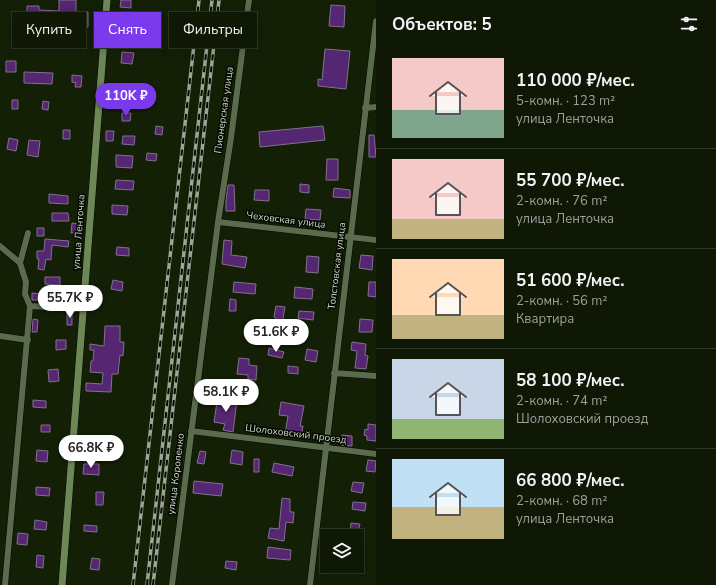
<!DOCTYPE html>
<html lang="ru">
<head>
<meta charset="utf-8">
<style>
  body { margin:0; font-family:"Nunito Sans",sans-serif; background:#17210e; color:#f1f3f6; height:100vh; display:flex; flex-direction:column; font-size:15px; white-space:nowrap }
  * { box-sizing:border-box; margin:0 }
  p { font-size:13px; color:#9ba09a }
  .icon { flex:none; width:22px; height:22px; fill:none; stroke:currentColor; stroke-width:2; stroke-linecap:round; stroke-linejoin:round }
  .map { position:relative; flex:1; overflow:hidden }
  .drawer { display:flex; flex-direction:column; background:#0e1804; width:340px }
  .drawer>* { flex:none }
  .top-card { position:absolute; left:12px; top:12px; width:304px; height:36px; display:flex; gap:8px }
  .tools { position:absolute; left:320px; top:529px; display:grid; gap:8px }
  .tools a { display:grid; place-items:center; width:44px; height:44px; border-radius:0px; background:#0e1804; box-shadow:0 2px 10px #0003,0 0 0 1px #2e3726; font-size:20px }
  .price { position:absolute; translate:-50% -34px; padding:0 9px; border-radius:14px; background:#fff; color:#222; font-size:13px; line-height:26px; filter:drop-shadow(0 1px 2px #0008) }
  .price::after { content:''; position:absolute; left:50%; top:24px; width:12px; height:9px; margin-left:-6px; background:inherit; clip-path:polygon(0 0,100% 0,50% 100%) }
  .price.current { background:#7c3aed; color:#fff }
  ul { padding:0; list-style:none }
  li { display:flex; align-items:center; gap:12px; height:100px; padding:0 16px }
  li+li { border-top:1px solid #2e3726 }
  li span { display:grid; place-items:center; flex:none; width:112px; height:80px; border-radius:0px; color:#555 }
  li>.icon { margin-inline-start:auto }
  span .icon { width:48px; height:48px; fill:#fffc; stroke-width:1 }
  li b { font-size:17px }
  h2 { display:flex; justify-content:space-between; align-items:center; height:48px; padding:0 16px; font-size:17px }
  .chip { padding:0 14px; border-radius:0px; background:#0e1804; box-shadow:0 2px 10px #0003,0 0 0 1px #2e3726; font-size:14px; line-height:36px }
  .chip.current { background:#7c3aed; color:#fff }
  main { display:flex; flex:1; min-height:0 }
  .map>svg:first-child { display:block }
  .building { fill:#552671; stroke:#82718f }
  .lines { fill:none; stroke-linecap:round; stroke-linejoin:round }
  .minor-casing { stroke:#020900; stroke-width:7 }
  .major-casing { stroke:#020900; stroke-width:8 }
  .minor { stroke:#5b6b4e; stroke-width:6 }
  .major { stroke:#6e8756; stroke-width:7 }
  .rail-casing { stroke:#9ca694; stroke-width:3.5 }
  .rail { stroke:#040801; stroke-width:2; stroke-dasharray:6; stroke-linecap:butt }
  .labels { text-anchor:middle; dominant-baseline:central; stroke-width:3; stroke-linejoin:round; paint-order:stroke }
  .street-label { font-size:10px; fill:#cfd8c8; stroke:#040801 }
</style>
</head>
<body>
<main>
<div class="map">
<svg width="376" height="585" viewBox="0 0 376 585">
  <rect width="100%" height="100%" fill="#132006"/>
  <path class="building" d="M59,0H76V12H88V27L27,25V6H39V10L59,11Z
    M121,0H131V8L120,7Z
    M331,5L345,6L344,27L329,26Z
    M117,17L126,18L125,27L116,26Z
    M144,19L157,20L156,29L143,27Z
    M325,49L350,51L346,89L318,86V79L322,80Z
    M122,52L134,53L132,64L121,63Z
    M6,61H16V72H6Z
    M24,72L53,73L52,84L24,83Z
    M72,75L82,76L81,87H75L76,83L72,82Z
    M123,84L134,85L133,103L121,102Z
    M12,100H18V109H12Z
    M43,101L49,102L48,110L42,109Z
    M122,113H131L130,121H122Z
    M156,126L163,127L162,135L155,134Z
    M323,126L325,140L260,147L259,132Z
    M63,130H70V139H63Z
    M106,131H114L113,141H106Z
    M369,135H374L376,157H369Z
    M123,136H135L134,145L122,144Z
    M9,138L18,140L16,151L7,149Z
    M29,140L40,141L38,157L27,155Z
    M147,153L157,154L156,161L146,160Z
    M116,155L133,156L132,168L116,167Z
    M327,159H338V180H326Z
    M116,180L134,181L133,190L115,189Z
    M300,184L309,185V193L300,192Z
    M228,185H234L235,211H226V201Z
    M334,188L350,190V198L333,197Z
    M255,190H269V201L254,200Z
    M49,194L68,196V204L49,203Z
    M112,205L128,206L127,215L112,214Z
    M306,209L321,210L320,220L305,219Z
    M52,213H68L69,221H52Z
    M72,223L78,224V233H71Z
    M37,228H44V236H37Z
    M45,239L69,241L68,247L52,245L51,260L46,259L44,270L38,269L39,259H37V251H44Z
    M224,240L232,241L231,255L247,257L245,268L222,264Z
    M117,247L129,248V256L116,255Z
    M361,255L373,256L372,270L359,268Z
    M307,256L319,257L318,273L306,272Z
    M45,277H60V285L45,284Z
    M113,280L123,282L122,291L111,289Z
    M234,282L256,284L255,294L233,292Z
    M369,282H376V297L368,296Z
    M295,287L313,289L312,299L294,298Z
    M32,293L41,294V300H32Z
    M230,299L236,300V311H229Z
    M276,306L285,307L282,324L288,325V331L274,329L276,318L274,317Z
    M299,311L314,312L313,320L298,318Z
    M67,313H72V325H67Z
    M33,319L38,320L37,332H32Z
    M360,319L373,320L372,332H359Z
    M105,326H120V342H124L123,356L120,355L118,374H112L111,392L86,391V383L102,384L103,373L90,372L91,361H93L94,350H90V344L104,346Z
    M56,340H66V349L56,350Z
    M352,342L366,344L365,355L368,356L366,369L355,368L357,351L351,350Z
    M269,348L284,352L282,358L268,355Z
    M307,349L318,351L316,362L305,360Z
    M239,358L249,359V365L257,366L256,380L248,379V375L237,374Z
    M288,366L298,367V374L288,373Z
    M58,369L59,381L49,382L48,370Z
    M218,395L225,396L224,399L237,400L233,432L223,430L225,424L214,422Z
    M33,400L46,401V408L33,407Z
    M281,402L304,406L300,426H303L301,437L285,434L288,416L279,415Z
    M368,424L376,425V441L367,440V436L364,435L365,429L368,430Z
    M41,425H50V432H41Z
    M342,435L352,436V446L341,445Z
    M37,450L48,451L47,462L36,461Z
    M232,450L243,452L242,465L230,463Z
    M200,451L206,452L204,464L197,463Z
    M254,459H259V472H254Z
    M368,460L376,461L375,472L366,471Z
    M274,463L294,467L292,476L272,472Z
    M84,464H99V475L83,474Z
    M194,481L223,484L221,496L193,493Z
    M353,482L364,483L362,493L351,491Z
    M36,487L50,488L49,496L36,495Z
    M96,492H104L103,505H96Z
    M282,498L290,499V512H294L293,523L286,522L284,541L268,538L270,528L279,529Z
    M353,502L366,503L365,511L352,509Z
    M35,520L47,522L46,530L34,529Z
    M351,523L360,524L358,532L350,531Z
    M84,525L97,526V532L84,531Z
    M18,533L28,534L27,545L17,544Z
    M268,547L291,550L290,560L267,558Z
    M37,555L44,556L43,568L36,567Z
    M92,558L100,559L99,570L90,569Z
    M226,561L237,562L236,570L225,568Z
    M340,566H356V572H340Z"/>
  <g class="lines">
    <g class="minor-casing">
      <path id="minor" d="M365,108L376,107
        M218,222L376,240
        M0,246L20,263
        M30,306L83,309
        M0,336L28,340
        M334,373L376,376
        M191,431L376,454
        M5,585L30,306L25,294L26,282L20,263L28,233
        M172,585L218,222L231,138L249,0
        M310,585L376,21"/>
    </g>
    <g class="major-casing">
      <path id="major" d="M62,585L107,0"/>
    </g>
    <use href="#minor" class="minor"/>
    <use href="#major" class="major"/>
    <g class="rail-casing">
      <path id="rail" d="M133,585L199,0
        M147,585L212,0
        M153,585L219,0"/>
    </g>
    <use href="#rail" class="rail"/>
  </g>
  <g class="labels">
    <g class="street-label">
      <text transform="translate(224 110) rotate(-82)">Пионерская улица</text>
      <text transform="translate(286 220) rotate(7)">Чеховская улица</text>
      <text transform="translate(79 232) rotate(-86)">улица Ленточка</text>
      <text transform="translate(337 266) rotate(-83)">Толстовская улица</text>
      <text transform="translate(296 434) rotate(7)">Шолоховский проезд</text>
      <text transform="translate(176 474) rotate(-83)">улица Короленко</text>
    </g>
  </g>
</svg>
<div class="tools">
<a><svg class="icon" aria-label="layers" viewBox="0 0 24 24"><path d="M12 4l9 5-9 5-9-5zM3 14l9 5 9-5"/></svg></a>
</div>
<b class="price current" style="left:126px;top:117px">110K ₽</b>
<b class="price" style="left:70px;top:319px">55.7K ₽</b>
<b class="price" style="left:276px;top:353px">51.6K ₽</b>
<b class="price" style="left:226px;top:413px">58.1K ₽</b>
<b class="price" style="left:91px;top:469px">66.8K ₽</b>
<div class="top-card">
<a class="chip">Купить</a>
<a class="chip current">Снять</a>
<a class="chip">Фильтры</a>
</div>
</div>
<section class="drawer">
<h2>Объектов: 5<svg class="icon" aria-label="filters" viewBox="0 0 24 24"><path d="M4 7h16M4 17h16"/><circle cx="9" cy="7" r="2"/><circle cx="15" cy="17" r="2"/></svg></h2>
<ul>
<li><span style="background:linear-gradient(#f6c9c9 65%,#7fa58c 0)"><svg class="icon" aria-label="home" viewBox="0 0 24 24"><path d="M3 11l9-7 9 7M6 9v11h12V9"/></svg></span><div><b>110 000 ₽/мес.</b><p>5-комн. · 123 m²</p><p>улица Ленточка</p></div></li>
<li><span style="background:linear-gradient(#f6c9c9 75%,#c2b280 0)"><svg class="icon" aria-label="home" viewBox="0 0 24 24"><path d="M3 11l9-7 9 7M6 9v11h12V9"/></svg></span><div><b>55 700 ₽/мес.</b><p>2-комн. · 76 m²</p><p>улица Ленточка</p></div></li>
<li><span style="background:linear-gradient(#ffd9b3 70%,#c2b280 0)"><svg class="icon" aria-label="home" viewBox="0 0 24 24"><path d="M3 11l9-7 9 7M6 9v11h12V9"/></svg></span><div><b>51 600 ₽/мес.</b><p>2-комн. · 56 m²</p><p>Квартира</p></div></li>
<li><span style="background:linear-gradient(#c9d6e8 75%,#8fb573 0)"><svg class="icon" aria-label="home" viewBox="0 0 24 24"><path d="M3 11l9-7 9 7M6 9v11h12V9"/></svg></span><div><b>58 100 ₽/мес.</b><p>2-комн. · 74 m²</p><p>Шолоховский проезд</p></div></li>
<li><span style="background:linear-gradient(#bfe0f5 60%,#c2b280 0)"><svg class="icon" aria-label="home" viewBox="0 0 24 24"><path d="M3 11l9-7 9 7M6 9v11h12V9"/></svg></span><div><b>66 800 ₽/мес.</b><p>2-комн. · 68 m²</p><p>улица Ленточка</p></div></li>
</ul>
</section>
</main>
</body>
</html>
